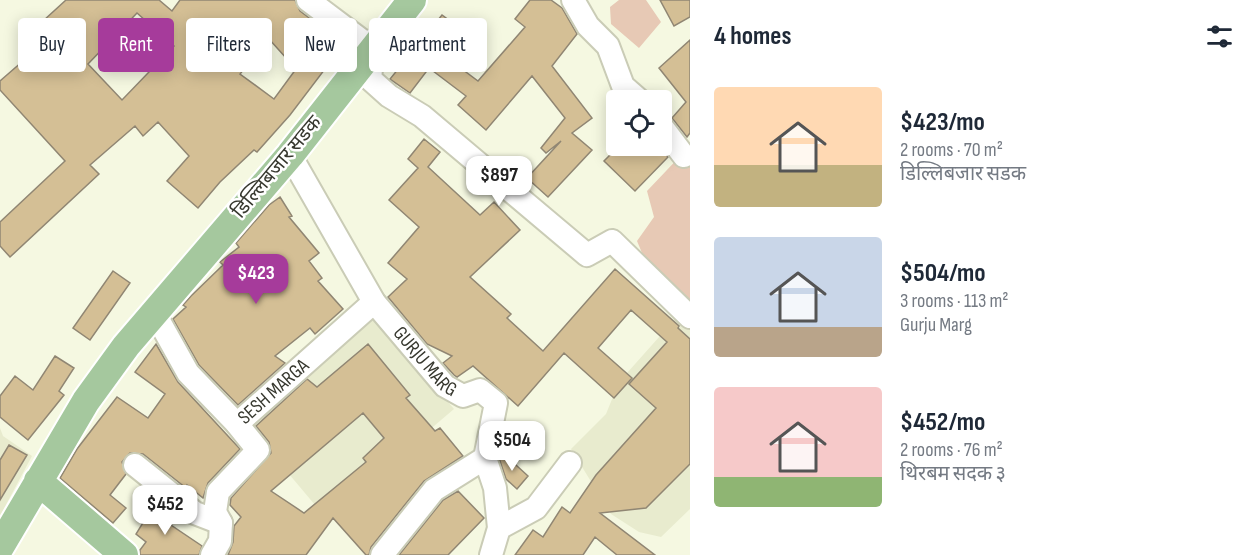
<!DOCTYPE html>
<html lang="en">
<head>
<meta charset="utf-8">
<style>
  body { margin:0; font-family:"Sofia Sans Condensed","Noto Sans Devanagari",sans-serif; background:#f6f6f7; color:#1f2937; height:100vh; display:flex; flex-direction:column; font-size:22px; white-space:nowrap }
  * { box-sizing:border-box; margin:0 }
  p { font-size:20px; color:#747a83 }
  .icon { flex:none; width:33px; height:33px; fill:none; stroke:currentColor; stroke-width:2; stroke-linecap:round; stroke-linejoin:round }
  .map { position:relative; flex:1; overflow:hidden }
  .details { display:flex; flex-direction:column; background:#fff; width:570px }
  .details>* { flex:none }
  .hud { position:absolute; left:18px; top:18px; width:570px; height:54px; display:flex; gap:12px }
  .buttons { position:absolute; left:606px; top:90px; display:grid; gap:12px }
  .buttons a { display:grid; place-items:center; width:66px; height:66px; border-radius:6px; background:#fff; box-shadow:0 3px 15px #0003; font-size:30px }
  .price { position:absolute; translate:-50% -51px; padding:0 14px; border-radius:12px; background:#fff; color:#222; font-size:20px; line-height:39px; filter:drop-shadow(0 2px 3px #0008) }
  .price::after { content:''; position:absolute; left:50%; top:36px; width:18px; height:14px; margin-left:-9px; background:inherit; clip-path:polygon(0 0,100% 0,50% 100%) }
  .price.selected { background:#a63b9b; color:#fff }
  ul { padding:0; list-style:none }
  li { display:flex; align-items:center; gap:18px; height:150px; padding:0 24px }
  li span { display:grid; place-items:center; flex:none; width:168px; height:120px; border-radius:6px; color:#555 }
  li>.icon { margin-inline-start:auto }
  span .icon { width:72px; height:72px; fill:#fffc; stroke-width:1 }
  li b { font-size:26px }
  h2 { display:flex; justify-content:space-between; align-items:center; height:72px; padding:0 24px; font-size:26px }
  .tag { padding:0 21px; border-radius:6px; background:#fff; box-shadow:0 3px 15px #0003; font-size:21px; line-height:54px }
  .tag.selected { background:#a63b9b; color:#fff }
  main { display:flex; flex:1; min-height:0 }
  .map>svg:first-child { display:block }
  .built { fill:#e8ebce }
  .green { fill:#e7c9b5 }
  .building { fill:#d4bf95; stroke:#908673; stroke-width:1.5; fill-rule:evenodd }
  .lines { fill:none; stroke-linecap:round; stroke-linejoin:round }
  .minor-casing { stroke:#caccb6; stroke-width:26 }
  .major-casing { stroke:#fff; stroke-width:32 }
  .minor { stroke:#fff; stroke-width:22 }
  .major { stroke:#a5c89e; stroke-width:28 }
  .labels { text-anchor:middle; dominant-baseline:central; stroke-width:5; stroke-linejoin:round; paint-order:stroke }
  .street-label { font-size:20px; fill:#37382f; stroke:#fff }
</style>
</head>
<body>
<main>
<div class="map">
<svg width="690" height="555" viewBox="0 0 690 555">
  <rect width="100%" height="100%" fill="#f5f8e1"/>
  <path class="built" d="M373,314L454,409L326,518L246,423Z
    M690,315V509L661,537L639,532L611,514L571,449L606,414L619,382L676,318Z
    M0,428L3,436L32,456L0,516Z"/>
  <path class="green" d="M619,0H646L661,22L639,48L611,24L610,7Z
    M690,150V299L688,301L645,260L637,241L654,217L647,191L685,151Z"/>
  <path class="building" d="M66,0H159L172,11L180,0H295L300,11L344,44L290,115L257,152L254,150L220,182L198,208L167,181L189,156L158,122L143,136L135,126L90,165L99,174L10,257L0,246V222L65,161L0,90V81L31,54L20,42ZM137,13L174,46L122,100L88,64ZM269,39L296,69L274,99L240,74Z
    M530,0H551L562,8L577,34L552,66L592,118L572,133L592,150L548,197L527,178L561,141L546,153L541,148L565,118L532,76L486,130L458,105L466,96L429,68L410,93L390,79L442,15L469,35L450,60L478,81L525,27L515,19Z
    M660,0H690V17L674,26Z
    M690,40V133L687,137L672,118L686,102L659,68Z
    M424,139L440,152L428,167L480,215L494,202L520,230L470,277L511,314L507,318L543,351L615,269L679,326L678,328L690,339V464L646,508L600,513L655,555H617L595,537L583,555H515L533,530L543,537L562,507L570,513L596,475L656,408L629,384L667,342L631,310L598,348L632,378L614,398L564,353L518,406L473,366L457,377L454,375L443,363L452,356L427,344L388,297L407,279L388,263L419,227L389,200L418,168L408,159Z
    M619,146H659L668,157L635,191L604,161Z
    M280,197L292,216L289,217L319,253L309,261L322,278L318,281L343,309L315,334L310,328L275,356L285,363L238,405L199,365L173,319L186,307L183,305L191,296L223,265L220,262L239,247L236,243L269,205Z
    M113,271L130,283L90,340L73,328Z
    M156,344L178,382L240,449L208,483L203,498L187,485L186,488L143,454L130,453L122,462L126,474L110,495L126,508L113,523L60,478L77,449L117,397L148,418L165,394L135,372Z
    M368,344L410,395L406,398L435,431L440,428L463,456L424,481L371,547L369,555H366L333,518L306,555H228L233,542L234,526L241,517L230,505L231,498L271,453L269,442L256,426L307,379L317,387ZM363,413L384,438L363,458L366,462L304,513L271,491Z
    M55,356L74,368L59,391L64,395L28,440L0,417V396L15,376L33,390Z
    M9,445L27,455L0,500V460Z
    M504,454L528,476L517,489L506,479L499,458Z
    M458,491L484,518L448,555H399L443,500Z
    M157,500L171,511L165,521L202,546L199,555H140V550L146,542L136,534Z"/>
  <g class="lines">
    <g class="minor-casing">
      <g id="minor">
        <path d="M308,0L373,49L370,79L389,96L422,116L587,255L612,241L690,317"/>
        <path d="M573,0L588,26L608,46L623,86L639,100"/>
        <path d="M662,127L684,156"/>
        <path id="s1" d="M290,155L374,302L445,386L463,396L480,390L496,403L485,458L495,488L499,528L491,555"/>
        <path d="M154,312L188,373L237,424"/>
        <path d="M135,465L195,513L221,523"/>
        <path d="M499,528L536,508L570,463"/>
        <path id="s2" d="M212,555L220,541L221,523L215,512L218,492L258,450L237,424L374,302"/>
        <path d="M382,555L434,490L485,458"/>
      </g>
    </g>
    <g class="major-casing">
      <path id="major" d="M38,481L124,555
        M0,547L86,401L126,346L290,155L412,0"/>
    </g>
    <use href="#minor" class="minor"/>
    <use href="#major" class="major"/>
  </g>
  <g class="labels">
    <g class="street-label">
      <text transform="translate(277 167) rotate(-50)">डिल्लिबजार सडक</text>
      <text stroke="none"><textPath href="#s1" startOffset="248">GURJU MARG</textPath></text>
      <text stroke="none"><textPath href="#s2" startOffset="207">SESH MARGA</textPath></text>
    </g>
  </g>
</svg>
<div class="buttons">
<a><svg class="icon" aria-label="locate" viewBox="0 0 24 24"><circle cx="12" cy="12" r="6"/><path d="M12 2v4M12 18v4M2 12h4M18 12h4"/></svg></a>
</div>
<b class="price" style="left:499px;top:207px">$897</b>
<b class="price selected" style="left:256px;top:305px">$423</b>
<b class="price" style="left:512px;top:472px">$504</b>
<b class="price" style="left:165px;top:536px">$452</b>
<div class="hud">
<a class="tag">Buy</a>
<a class="tag selected">Rent</a>
<a class="tag">Filters</a>
<a class="tag">New</a>
<a class="tag">Apartment</a>
</div>
</div>
<section class="details">
<h2>4 homes<svg class="icon" aria-label="filters" viewBox="0 0 24 24"><path d="M4 7h16M4 17h16"/><circle cx="9" cy="7" r="2"/><circle cx="15" cy="17" r="2"/></svg></h2>
<ul>
<li><span style="background:linear-gradient(#ffd9b3 65%,#c2b280 0)"><svg class="icon" aria-label="home" viewBox="0 0 24 24"><path d="M3 11l9-7 9 7M6 9v11h12V9"/></svg></span><div><b>$423/mo</b><p>2 rooms · 70 m²</p><p>डिल्लिबजार सडक</p></div></li>
<li><span style="background:linear-gradient(#c9d6e8 75%,#b9a48a 0)"><svg class="icon" aria-label="home" viewBox="0 0 24 24"><path d="M3 11l9-7 9 7M6 9v11h12V9"/></svg></span><div><b>$504/mo</b><p>3 rooms · 113 m²</p><p>Gurju Marg</p></div></li>
<li><span style="background:linear-gradient(#f6c9c9 75%,#8fb573 0)"><svg class="icon" aria-label="home" viewBox="0 0 24 24"><path d="M3 11l9-7 9 7M6 9v11h12V9"/></svg></span><div><b>$452/mo</b><p>2 rooms · 76 m²</p><p>थिरबम सदक ३</p></div></li>
</ul>
</section>
</main>
</body>
</html>
